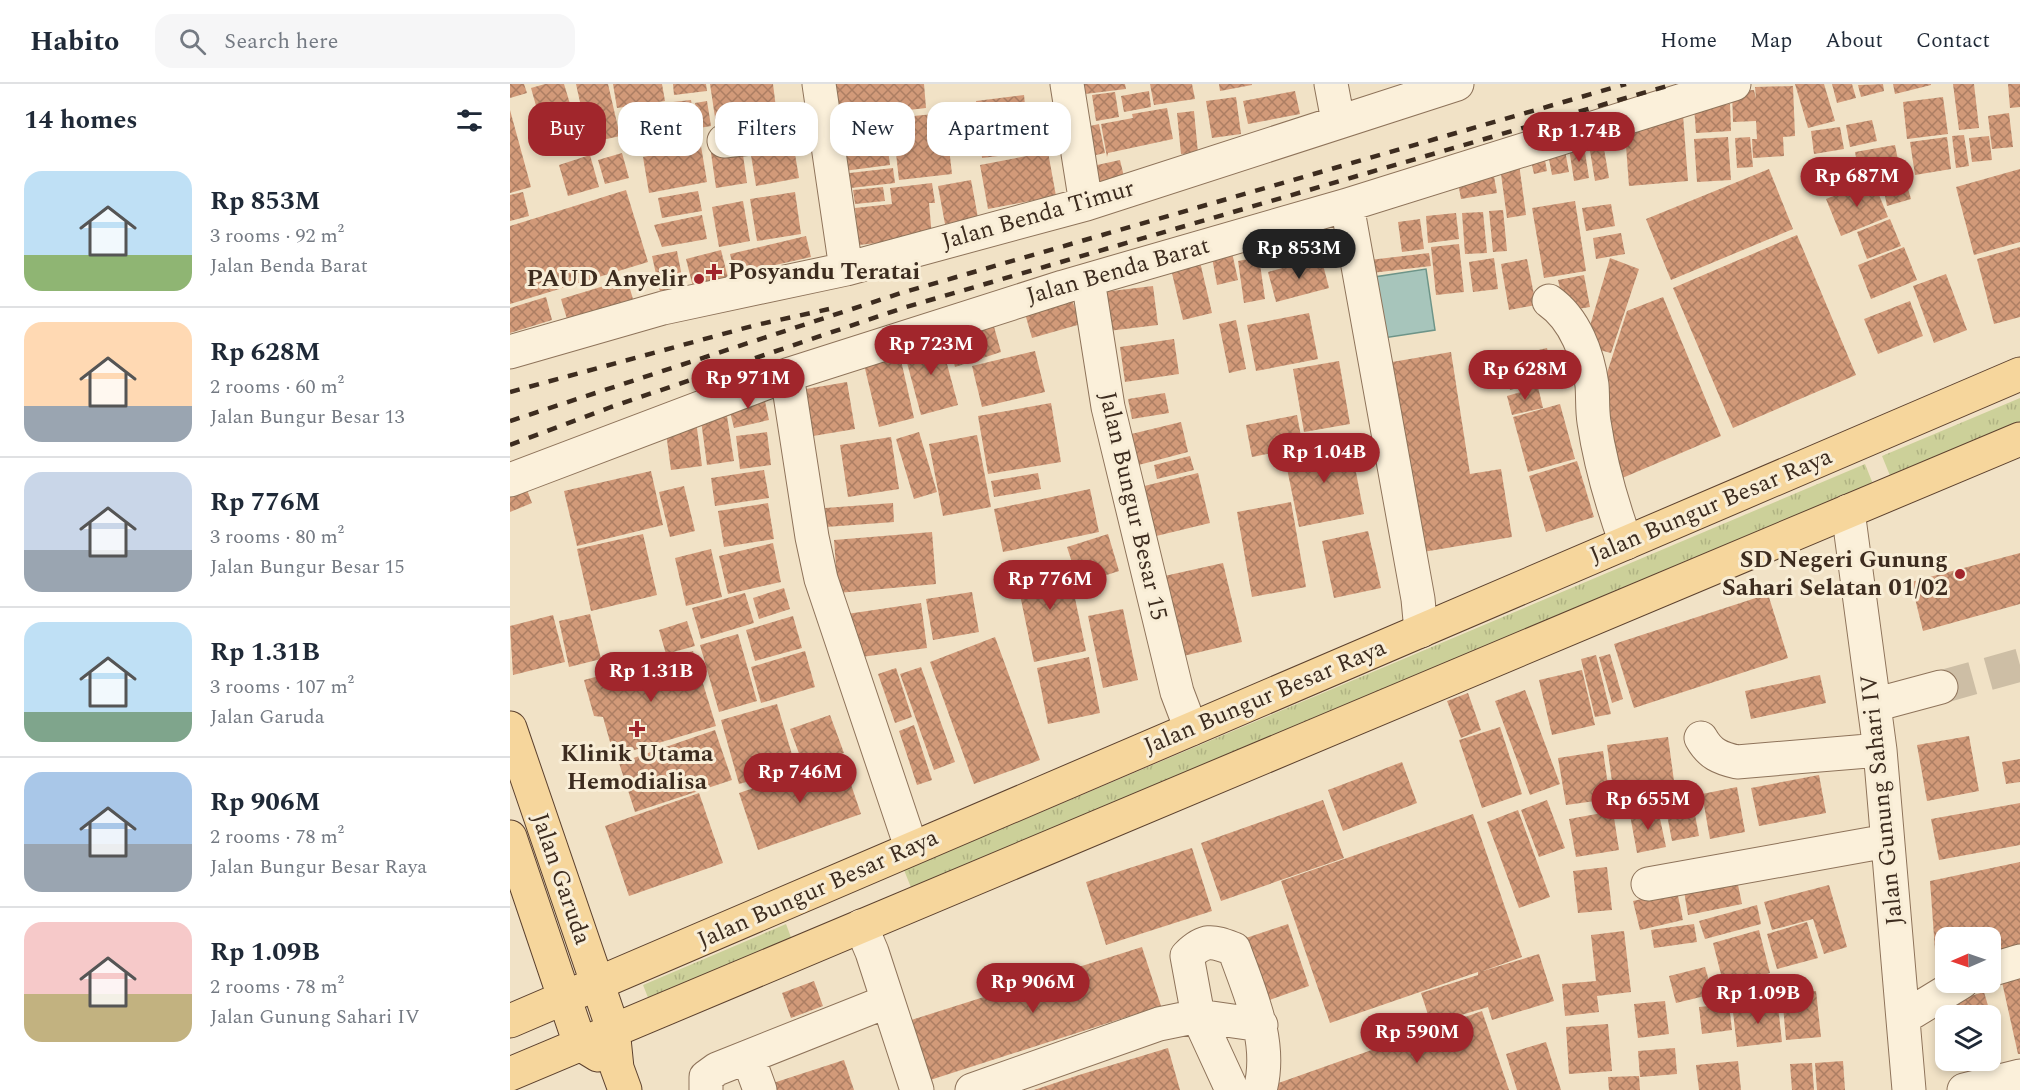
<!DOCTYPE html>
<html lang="en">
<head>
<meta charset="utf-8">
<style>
  body { margin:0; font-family:Spectral,serif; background:#f6f6f7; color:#1f2937; height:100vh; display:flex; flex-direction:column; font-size:22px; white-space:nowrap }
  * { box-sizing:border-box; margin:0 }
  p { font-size:20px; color:#747a83 }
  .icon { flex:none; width:33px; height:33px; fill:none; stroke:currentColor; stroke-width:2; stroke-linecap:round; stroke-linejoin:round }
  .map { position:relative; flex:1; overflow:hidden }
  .drawer { display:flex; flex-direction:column; background:#fff; width:510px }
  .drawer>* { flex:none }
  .top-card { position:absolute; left:18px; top:18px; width:570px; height:54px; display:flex; gap:12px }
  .needle { width:39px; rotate:268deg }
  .buttons { position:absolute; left:1425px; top:843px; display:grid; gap:12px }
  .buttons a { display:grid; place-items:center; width:66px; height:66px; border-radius:12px; background:#fff; box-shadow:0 3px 9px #0003; font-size:30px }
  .price { position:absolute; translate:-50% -51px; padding:0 14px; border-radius:21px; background:#a1262c; color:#fff; font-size:20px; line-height:39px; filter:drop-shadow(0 2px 3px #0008) }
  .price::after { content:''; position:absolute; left:50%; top:36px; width:18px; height:14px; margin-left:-9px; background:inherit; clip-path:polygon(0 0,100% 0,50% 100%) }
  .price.current { background:#222; color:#fff }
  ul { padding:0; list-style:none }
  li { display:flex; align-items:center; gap:18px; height:150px; padding:0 24px }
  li+li { border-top:2px solid #e0e1e3 }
  li span { display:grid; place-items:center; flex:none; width:168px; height:120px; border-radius:18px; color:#555 }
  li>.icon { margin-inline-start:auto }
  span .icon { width:72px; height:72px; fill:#fffc; stroke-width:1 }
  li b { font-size:26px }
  h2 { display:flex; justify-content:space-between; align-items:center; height:72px; padding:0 24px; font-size:26px }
  .pill { padding:0 21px; border-radius:18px; background:#fff; box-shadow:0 3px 9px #0003; font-size:21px; line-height:54px }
  .pill.current { background:#a1262c; color:#fff }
  header { display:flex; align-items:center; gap:36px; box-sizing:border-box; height:84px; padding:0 30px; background:#fff; border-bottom:2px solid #e0e1e3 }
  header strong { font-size:28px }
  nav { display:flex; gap:33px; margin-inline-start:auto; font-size:21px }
  .search { width:420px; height:54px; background:#f6f6f7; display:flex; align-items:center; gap:15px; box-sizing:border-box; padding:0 21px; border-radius:18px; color:#747a83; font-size:22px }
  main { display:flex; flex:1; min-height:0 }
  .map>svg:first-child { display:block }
  .grass { fill:url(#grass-tufts) }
  .water { fill:#a7c5bb; stroke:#6d9488; stroke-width:1.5 }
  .building { fill:url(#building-cross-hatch) }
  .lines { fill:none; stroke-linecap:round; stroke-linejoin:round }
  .minor-tunnel { stroke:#cdbea5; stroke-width:33; stroke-dasharray:33 16; stroke-linecap:butt }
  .minor-casing { stroke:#8e735a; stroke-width:35 }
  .major-casing { stroke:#5c412e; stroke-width:35 }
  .minor { stroke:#fbf0da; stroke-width:33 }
  .major { stroke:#f6d69c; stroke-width:33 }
  .rail { stroke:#3d2c1f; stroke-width:4.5; stroke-dasharray:10 10; stroke-linecap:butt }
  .poi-dot { fill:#a1262c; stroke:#f8edd6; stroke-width:2 }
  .labels { text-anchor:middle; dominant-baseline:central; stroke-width:6; stroke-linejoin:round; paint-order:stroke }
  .street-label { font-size:24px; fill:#3d2c1f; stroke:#f8edd6 }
  .poi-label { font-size:24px; font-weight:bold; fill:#3d2c1f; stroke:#f8edd6; text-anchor:end }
</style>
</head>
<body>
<header>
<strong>Habito</strong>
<div class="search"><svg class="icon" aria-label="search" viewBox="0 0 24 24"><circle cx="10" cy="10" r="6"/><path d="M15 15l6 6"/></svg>Search here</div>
<nav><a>Home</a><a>Map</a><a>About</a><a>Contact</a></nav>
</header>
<main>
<section class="drawer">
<h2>14 homes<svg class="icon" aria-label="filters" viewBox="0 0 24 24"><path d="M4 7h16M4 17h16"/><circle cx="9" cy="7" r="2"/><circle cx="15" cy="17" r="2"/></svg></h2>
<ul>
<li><span style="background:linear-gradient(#bfe0f5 70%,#8fb573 0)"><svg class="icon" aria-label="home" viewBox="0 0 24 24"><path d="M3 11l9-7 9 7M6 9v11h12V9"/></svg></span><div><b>Rp 853M</b><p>3 rooms · 92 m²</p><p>Jalan Benda Barat</p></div></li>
<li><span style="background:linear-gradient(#ffd9b3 70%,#9aa5b1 0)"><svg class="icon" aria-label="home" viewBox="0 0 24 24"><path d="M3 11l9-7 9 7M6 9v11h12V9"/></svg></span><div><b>Rp 628M</b><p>2 rooms · 60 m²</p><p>Jalan Bungur Besar 13</p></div></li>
<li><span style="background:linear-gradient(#c9d6e8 65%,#9aa5b1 0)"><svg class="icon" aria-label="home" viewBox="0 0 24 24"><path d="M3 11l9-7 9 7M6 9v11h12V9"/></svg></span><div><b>Rp 776M</b><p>3 rooms · 80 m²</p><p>Jalan Bungur Besar 15</p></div></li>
<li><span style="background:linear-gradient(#bfe0f5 75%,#7fa58c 0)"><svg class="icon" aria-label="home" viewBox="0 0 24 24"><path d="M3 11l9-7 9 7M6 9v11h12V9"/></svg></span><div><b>Rp 1.31B</b><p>3 rooms · 107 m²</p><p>Jalan Garuda</p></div></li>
<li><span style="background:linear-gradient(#a9c7e8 60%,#9aa5b1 0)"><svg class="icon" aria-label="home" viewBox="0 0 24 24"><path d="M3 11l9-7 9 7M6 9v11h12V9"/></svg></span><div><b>Rp 906M</b><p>2 rooms · 78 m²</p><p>Jalan Bungur Besar Raya</p></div></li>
<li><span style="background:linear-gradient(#f6c9c9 60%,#c2b280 0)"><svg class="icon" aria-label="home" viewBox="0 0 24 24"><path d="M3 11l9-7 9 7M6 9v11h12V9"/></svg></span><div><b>Rp 1.09B</b><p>2 rooms · 78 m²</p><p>Jalan Gunung Sahari IV</p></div></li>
</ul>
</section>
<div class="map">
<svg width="1510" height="1006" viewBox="0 0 1510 1006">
  <defs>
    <pattern id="grass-tufts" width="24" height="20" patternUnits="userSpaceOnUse" patternTransform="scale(1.5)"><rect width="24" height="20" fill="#ccd099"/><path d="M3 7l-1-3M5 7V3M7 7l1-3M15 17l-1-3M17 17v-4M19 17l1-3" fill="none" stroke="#b0b383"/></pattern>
    <pattern id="building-cross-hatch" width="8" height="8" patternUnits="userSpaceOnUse" patternTransform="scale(1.5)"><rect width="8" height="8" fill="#d29a79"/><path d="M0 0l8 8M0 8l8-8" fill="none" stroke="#ac7e63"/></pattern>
  </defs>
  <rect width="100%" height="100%" fill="#f1e2c6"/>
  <path class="grass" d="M1510,314V338L1381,394L1372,372Z
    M1355,380L1363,400L402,806L394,786Z
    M276,840L282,856L139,916L133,901Z"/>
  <path class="water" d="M916,185L925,246L867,255L858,194Z"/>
  <path class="building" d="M0,0H14L17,9L0,14Z
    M35,0H54L64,33L32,43L21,4Z
    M66,0H98L110,52L79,59Z
    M103,0H152L155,17L107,24Z
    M163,0H196L197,7L164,11Z
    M200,0H263L267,32L206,40Z
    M325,0H414L416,24L329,34Z
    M574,0H615L616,5L575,10Z
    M640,0H682L685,15L644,21Z
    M709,0H742V1L710,7Z
    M1285,0H1314L1325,37L1298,44Z
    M1322,0H1342L1346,14L1327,19Z
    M1373,0L1374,7L1351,13L1348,1Z
    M1383,0H1421V1L1385,10Z
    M1443,0H1464L1469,44L1449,46Z
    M1498,0H1510V23L1500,24Z
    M1283,2L1285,52L1273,53L1274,72L1243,74L1242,55H1247L1246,37L1223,38L1222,7L1244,6L1246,15L1245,3Z
    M639,7L641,23L614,28L611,12Z
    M785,7L790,30L738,40L733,17Z
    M605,8L609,33L586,37L582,11Z
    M514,11L520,68L472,74L466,17Z
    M726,13L731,50L702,54L696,17Z
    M1433,13L1438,50L1397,55L1393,18Z
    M181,16L186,46L168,49L163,18Z
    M197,17L201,42L189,44L185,19Z
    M1220,20L1221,47L1186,49L1184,23Z
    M657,24L663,55L598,69L597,73L591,40L623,34L622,30Z
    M0,26L21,103L0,109Z
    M684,27L688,69L671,70L667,29Z
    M156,28L161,55L119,62L114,35Z
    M435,29L442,90L389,96L382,34Z
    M1499,29L1503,63L1482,65L1478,32Z
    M1173,31L1178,97L1119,102L1114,35Z
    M376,34L378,55L325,61L323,40Z
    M1362,36L1367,57L1340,63L1336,41Z
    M67,40L73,64L42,72L36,47Z
    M589,40L595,69L577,73L571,44Z
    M1330,43L1334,65L1304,70L1301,47Z
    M1454,51L1459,82L1446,84L1442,52Z
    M282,52L289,94L246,102L239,59Z
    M1479,52L1482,76L1462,78L1459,54Z
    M1218,53L1221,96L1187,98L1184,55Z
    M1240,53L1243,83L1227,84L1225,54Z
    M1437,53L1441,85L1405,91L1400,58Z
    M231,57L237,99L206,104L200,62Z
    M377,58L380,81L326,88L324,64Z
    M1093,59L1099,94L1085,97L1079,61Z
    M1054,61L1059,88L1042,91L1037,65Z
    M1385,61L1389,81L1349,89L1345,68Z
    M191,62L197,98L139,109L133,73Z
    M1074,62L1079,94L1064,97L1059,64Z
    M1033,66L1037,87L1024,90L1019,68Z
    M538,68L546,112L478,125L470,81Z
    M112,69L119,94L95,100L88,76Z
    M80,71L89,103L58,112L49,81Z
    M1335,74L1344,99L1317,108L1308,83Z
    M610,76L615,97L583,104L578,83Z
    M1009,80L1016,131L997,134L990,83Z
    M383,84L385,99L332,105L331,90Z
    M1393,84L1395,100L1368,104L1366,88Z
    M1259,85L1283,145L1161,196L1136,135Z
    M1510,85V158L1464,171L1446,103Z
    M983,87L987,109L951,115L947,93Z
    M461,96L468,134L435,140L428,102Z
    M1363,96L1378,133L1331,152L1316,115Z
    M422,99L425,119H419L422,153L349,161L345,124L382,120L380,104Z
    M1397,101L1401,115L1377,122L1374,107Z
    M373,103L375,117L345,120L343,106Z
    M116,106L138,178L0,220V142Z
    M188,107L192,127L152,134L148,114Z
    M13,108L19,132L0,137V111Z
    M285,108L291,150L247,157L240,115Z
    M233,117L240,157L209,163L202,123Z
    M1065,117L1076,187L1034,194L1022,124Z
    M1101,120L1105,142L1076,147L1072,124Z
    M993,126L997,167L983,168L979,127Z
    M973,128L977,169L955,170L952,129Z
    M946,129L949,155L918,159L916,132Z
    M192,131L197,155L152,163L144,141Z
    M910,135L914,165L892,168L888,138Z
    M1380,135L1391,162L1357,175L1347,148Z
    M808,139L815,167L781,176L774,148Z
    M1111,149L1115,170L1086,175L1083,154Z
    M1287,151L1346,291L1223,344L1163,204Z
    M296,152L301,173L225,190L220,170Z
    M949,160L954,208L926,211L921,163Z
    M1394,163L1407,196L1361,215L1348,181Z
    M1510,163V233L1484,240L1467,175Z
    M721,164L728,196L707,201L701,168Z
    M211,166L218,194L183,203L176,175Z
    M167,167L174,203L150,208L142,172Z
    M919,169L921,182L853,190L851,177Z
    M749,173L755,215L734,219L728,177Z
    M811,173L819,204L766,218L758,188Z
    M984,174L988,205L963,208L959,178Z
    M1100,174L1129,185L1101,269L1074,262Z
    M1017,175L1026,221L999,226L991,180Z
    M690,178L702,229L673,236L661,185Z
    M1436,190L1457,246L1424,259L1403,202Z
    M1074,191L1080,223L1055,227L1048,196Z
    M117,195L123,215L57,235L51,215Z
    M643,202L648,241L598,247L593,208Z
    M36,213L42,236L0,249V224Z
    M1153,213L1211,352L1110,395L1087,320L1117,227Z
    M562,216L571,240L522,254L514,226Z
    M1400,217L1413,252L1368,270L1354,235Z
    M799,229L808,275L746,287L737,241Z
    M726,236L736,285L719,289L709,240Z
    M483,239L491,268L445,283L437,253Z
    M430,254L448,321L411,331L393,264Z
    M664,255L669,290L615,298L610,263Z
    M388,263L404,334L369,343L352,272Z
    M1037,264L1044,295L1000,306L992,275Z
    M525,267L535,308L472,323L462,282Z
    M941,268L960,390L991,385L1002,453L913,468L882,278Z
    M829,277L840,340L794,348L783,285Z
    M337,298L345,345L291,354L284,307Z
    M1028,303L1033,324L1002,331L997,312Z
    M253,308L259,336L224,344L217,316Z
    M655,309L659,329L622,335L618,315Z
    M541,319L551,378L478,390L468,332Z
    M1050,320L1065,375L1018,388L1003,333Z
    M216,326L224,377L197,381L190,329Z
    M787,331L793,363L742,373L736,341Z
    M186,337L192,382L161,386L155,341Z
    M671,338L678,368L621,383L613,352Z
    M257,348L261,381L230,385L226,352Z
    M409,348L427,408L404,415L386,355Z
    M467,351L481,423L433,432L419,360Z
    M381,353L389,405L338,413L330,361Z
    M840,357L854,430L789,443L774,370Z
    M680,372L684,386L647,395L644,381Z
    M1067,377L1084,433L1036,448L1019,392Z
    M254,386L259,414L205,422L201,394Z
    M141,387L153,441L67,462L54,407Z
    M528,389L531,405L484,413L481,397Z
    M688,389L700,439L638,454L626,404Z
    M14,398L22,419L0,428V403Z
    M174,402L185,447L160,453L149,408Z
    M580,405L589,448L493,468L484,425Z
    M781,418L796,503L742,513L727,428Z
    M258,419L264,455L214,463L208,427Z
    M383,419L384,438L316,443L315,424Z
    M858,447L871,504L824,514L812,457Z
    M422,448L426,500L328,509L324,456Z
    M133,450L147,511L81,527L67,465Z
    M598,450L609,487L569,500L557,463Z
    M263,459L271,498L218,510L209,472Z
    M201,465L212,513L176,522L165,474Z
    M1510,469V520L1413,547L1401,498Z
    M557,476L576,567L524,578L505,487Z
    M713,479L732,558L669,573L650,493Z
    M274,504L280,525L249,535L243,514Z
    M462,508L469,548L423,556L416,515Z
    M235,509L244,539L191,555L182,524Z
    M1258,510L1278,574L1124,624L1104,560Z
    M411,519L417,564L344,574L337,530Z
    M613,525L628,596L593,604L578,532Z
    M80,530L91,575L59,583L49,537Z
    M43,531L55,578L3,591L0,542Z
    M283,532L292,564L245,577L236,546Z
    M177,537L185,562L156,570L149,546Z
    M228,550L247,617L209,628L190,561Z
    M485,553L530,676L464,700L420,578Z
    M183,567L206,642L104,672L93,633L84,632L74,596Z
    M295,567L305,603L251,619L241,583Z
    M1100,570L1113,615L1102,619L1089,573Z
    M1086,571L1101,630L1085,633L1071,575Z
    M579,573L590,629L538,640L527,584Z
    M411,583L445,678L424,686L390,590Z
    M386,584L402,633L385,639L368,590Z
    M1072,586L1085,641L1042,651L1029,596Z
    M1310,591L1316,619L1241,635L1235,607Z
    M1015,606L1050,700L1020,711L985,617Z
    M958,609L971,646L951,654L937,617Z
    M267,620L286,684L229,700L211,636Z
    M320,631L334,669L294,683L280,645Z
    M404,641L422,696L407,701L389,647Z
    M990,643L1012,710L972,724L949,656Z
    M205,646L222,696L125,728L109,679Z
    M1459,652L1469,707L1417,717L1407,661Z
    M1158,653L1164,697L1103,705L1097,661Z
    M1093,667L1100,715L1056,721L1048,674Z
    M332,674L351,730L248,766L229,709Z
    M1510,675V698L1496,700L1492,678Z
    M892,678L907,719L833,747L818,706Z
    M1309,691L1316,729L1249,742L1241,704Z
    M1227,703L1235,748L1200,755L1192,710Z
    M189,709L213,779L119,812L95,742Z
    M1181,710L1189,752L1162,757L1154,715Z
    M813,716L834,774L711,817L691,759Z
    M1037,716L1055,764L1029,773L1011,726Z
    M1510,719V761L1429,776L1421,735Z
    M1148,725L1156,763L1127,769L1120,731Z
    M1008,726L1040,813L1009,824L977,738Z
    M1103,727L1109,766L1066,773L1059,735Z
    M963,730L1012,873L973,887L1029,870L1044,917L982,936L978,923L921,940L911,909L968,891V888L820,939L771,797Z
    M682,764L702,827L596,861L576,798Z
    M1510,778V861L1480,873V854H1436V890L1427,894L1420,797Z
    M1097,783L1102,826L1068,829L1063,787Z
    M1227,796L1232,820L1178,831L1174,807Z
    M1319,801L1337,863L1314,870L1303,835L1262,846L1254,818Z
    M1167,807L1173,836L1130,846L1123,817Z
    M1247,821L1251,840L1195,855L1189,837Z
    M1297,838L1308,874L1267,885L1257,850Z
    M778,840L799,902L754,918L733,855Z
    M1184,840L1187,858L1144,864L1141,846Z
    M1249,846L1260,889L1214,902L1203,859Z
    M1114,847L1121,908L1087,912L1089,928L1055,932L1052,900L1086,897L1081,851Z
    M632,863L651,922L414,998L395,938Z
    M1195,883L1203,910L1166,919L1159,892Z
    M1510,885V970H1508L1490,889Z
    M304,897L313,922L281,934L272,909Z
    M1306,907L1311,953L1276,956L1272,910Z
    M1474,908L1487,952L1480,954V932H1445L1441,918Z
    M1260,914L1261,924L1268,922L1272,958L1227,963L1223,928L1243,926L1242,916Z
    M1155,917L1159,950L1128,954L1124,920Z
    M1219,920L1222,946L1192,950L1189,923Z
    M972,927L999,1006H758L757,1003Z
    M1098,940L1102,987L1059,990L1056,943Z
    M1036,958L1051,1006H1007L996,970Z
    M658,964L670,1006H524L569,991Z
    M1165,964L1167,990L1130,993L1128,967Z
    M334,976L344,1006H262L260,1000Z
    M1228,977L1231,1006H1189L1186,981Z
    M1333,977L1335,1006H1307L1305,979Z
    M1302,979L1304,1006H1282L1280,980Z
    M1129,992L1130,1006H1099L1098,993Z"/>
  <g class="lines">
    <path class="minor-tunnel" d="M1431,603L1510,581"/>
    <g class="minor-casing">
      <path id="minor" d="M309,0L336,185
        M557,0L576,120
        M821,0L828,37
        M214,57L315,46
        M837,121L908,515L911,547
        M578,196L598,323L667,608L681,645
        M1039,217C1065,235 1078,271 1082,301C1083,313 1082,326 1084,338C1090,379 1102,420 1116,459
        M0,268L153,224L336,185L576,120L947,0
        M277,291L302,453L311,495L401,763
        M0,396L277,291L553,203L837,121L1224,0
        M1338,427L1370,666L1399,1006
        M1364,621L1431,603
        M1191,654C1200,670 1210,674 1227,678L1370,666
        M1138,800L1377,757
        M351,842L362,868L407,1006
        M1480,886L1510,877
        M1393,934L1452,898
        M238,973L250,1006
        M196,1006V993L207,985L378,917
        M462,1006L649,940L688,932L751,941
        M722,1006L688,932L677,872C695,854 702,857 724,865C740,910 763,958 750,1006
        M1454,1006L1510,992"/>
    </g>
    <g class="major-casing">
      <path id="major" d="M0,644L103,945L107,984L115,1006
        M0,753L70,960L88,971
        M0,937L1510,290
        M0,990L1510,355"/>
    </g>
    <use href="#minor" class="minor"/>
    <use href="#major" class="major"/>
    <path class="rail" d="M0,308L246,241L319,225
      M0,337L391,209L1116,0
      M0,361L101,323L396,223L1164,0"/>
  </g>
  <g class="poi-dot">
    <path d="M201 179h6v6h6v6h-6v6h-6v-6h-6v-6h6z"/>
    <circle cx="189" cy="195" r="6"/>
    <circle cx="1450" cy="490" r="6"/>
    <path d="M124 636h6v6h6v6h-6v6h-6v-6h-6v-6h6z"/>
  </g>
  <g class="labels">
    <g class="street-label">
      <text transform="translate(528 131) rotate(-16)">Jalan Benda Timur</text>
      <text transform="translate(608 187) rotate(-16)">Jalan Benda Barat</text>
      <text transform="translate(623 422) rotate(77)">Jalan Bungur Besar 15</text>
      <text transform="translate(1201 422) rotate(-23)">Jalan Bungur Besar Raya</text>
      <text transform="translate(755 613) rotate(-23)">Jalan Bungur Besar Raya</text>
      <text transform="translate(1372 716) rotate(-96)">Jalan Gunung Sahari IV</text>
      <text transform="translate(51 795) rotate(71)">Jalan Garuda</text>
      <text transform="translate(308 805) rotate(-24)">Jalan Bungur Besar Raya</text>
    </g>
    <g class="poi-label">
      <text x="218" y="188" text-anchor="start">Posyandu Teratai</text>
      <text x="177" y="195">PAUD Anyelir</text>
      <text x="1438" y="476">SD Negeri Gunung<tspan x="1438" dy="28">Sahari Selatan 01/02</tspan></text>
      <text x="127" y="670" text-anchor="middle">Klinik Utama<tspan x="127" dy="28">Hemodialisa</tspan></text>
    </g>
  </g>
</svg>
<div class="buttons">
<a><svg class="needle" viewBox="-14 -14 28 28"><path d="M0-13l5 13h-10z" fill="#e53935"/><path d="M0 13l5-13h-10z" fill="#747a83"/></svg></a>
<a><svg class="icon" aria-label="layers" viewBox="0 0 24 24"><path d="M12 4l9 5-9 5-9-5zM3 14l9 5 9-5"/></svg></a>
</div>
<b class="price" style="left:1069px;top:79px">Rp 1.74B</b>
<b class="price" style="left:1347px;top:124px">Rp 687M</b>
<b class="price current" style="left:789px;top:196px">Rp 853M</b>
<b class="price" style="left:421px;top:292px">Rp 723M</b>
<b class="price" style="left:1015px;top:317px">Rp 628M</b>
<b class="price" style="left:238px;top:326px">Rp 971M</b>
<b class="price" style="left:814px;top:400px">Rp 1.04B</b>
<b class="price" style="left:540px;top:527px">Rp 776M</b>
<b class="price" style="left:141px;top:619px">Rp 1.31B</b>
<b class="price" style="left:290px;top:720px">Rp 746M</b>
<b class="price" style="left:1138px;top:747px">Rp 655M</b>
<b class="price" style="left:523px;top:930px">Rp 906M</b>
<b class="price" style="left:1248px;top:941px">Rp 1.09B</b>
<b class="price" style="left:907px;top:980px">Rp 590M</b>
<div class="top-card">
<a class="pill current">Buy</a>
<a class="pill">Rent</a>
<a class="pill">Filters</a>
<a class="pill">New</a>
<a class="pill">Apartment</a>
</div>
</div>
</main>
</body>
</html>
